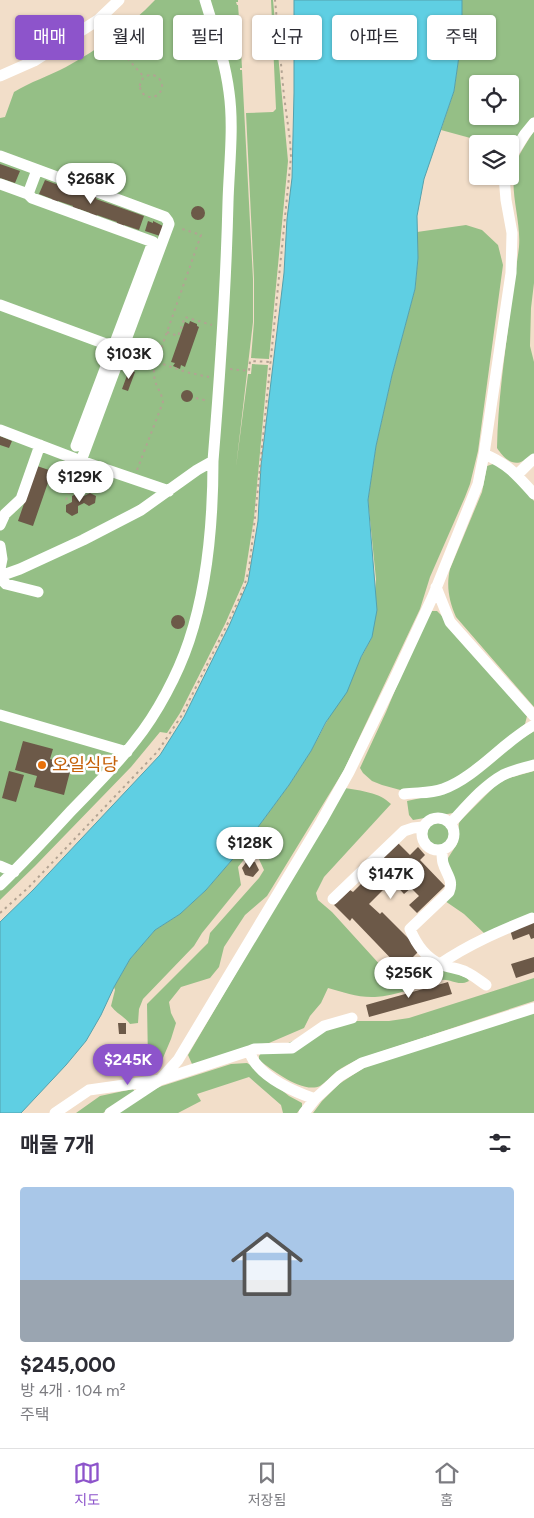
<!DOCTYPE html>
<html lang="ko">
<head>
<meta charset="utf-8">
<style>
  body { margin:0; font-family:Figtree,"Noto Sans KR",sans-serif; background:#f2f2f3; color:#2b2b33; height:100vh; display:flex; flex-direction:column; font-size:19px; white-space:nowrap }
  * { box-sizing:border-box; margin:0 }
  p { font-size:16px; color:#7c7c81 }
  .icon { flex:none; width:28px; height:28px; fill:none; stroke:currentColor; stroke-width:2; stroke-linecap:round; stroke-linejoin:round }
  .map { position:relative; height:1113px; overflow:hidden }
  .sheet { display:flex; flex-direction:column; background:#fff; flex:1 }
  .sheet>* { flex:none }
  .top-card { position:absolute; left:15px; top:15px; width:505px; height:45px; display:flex; gap:10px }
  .tools { position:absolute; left:469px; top:75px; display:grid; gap:10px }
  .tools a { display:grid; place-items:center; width:50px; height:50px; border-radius:5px; background:#fff; box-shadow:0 1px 4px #0004; font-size:25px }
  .price { position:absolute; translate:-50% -42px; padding:0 11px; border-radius:18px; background:#fff; color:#222; font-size:16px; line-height:32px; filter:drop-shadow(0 1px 2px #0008) }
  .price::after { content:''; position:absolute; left:50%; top:30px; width:15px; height:11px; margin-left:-8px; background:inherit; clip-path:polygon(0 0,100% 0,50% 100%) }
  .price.on { background:#8d54cb; color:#fff }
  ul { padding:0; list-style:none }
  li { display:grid; align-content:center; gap:10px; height:265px; padding:0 20px }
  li+li { border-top:1px solid #e1e1e2 }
  li span { display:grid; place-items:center; height:155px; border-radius:5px; color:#555 }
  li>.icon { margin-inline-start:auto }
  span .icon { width:90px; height:90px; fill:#fffc; stroke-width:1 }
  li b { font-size:21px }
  h2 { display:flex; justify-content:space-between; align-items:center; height:60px; padding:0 20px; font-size:21px }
  .pill { padding:0 18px; border-radius:5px; background:#fff; box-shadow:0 1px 4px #0004; font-size:18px; line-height:45px }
  .pill.on { background:#8d54cb; color:#fff }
  .tab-bar { display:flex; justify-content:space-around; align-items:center; height:70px; border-top:1px solid #e1e1e2; background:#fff; font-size:14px; color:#7c7c81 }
  .tab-bar a { display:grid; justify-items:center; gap:2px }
  .tab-bar .on { color:#8d54cb }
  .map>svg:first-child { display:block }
  .green { fill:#95bf86; fill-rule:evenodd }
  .water { fill:#5fcfe3; stroke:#55a1ad }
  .building { fill:#6c5948 }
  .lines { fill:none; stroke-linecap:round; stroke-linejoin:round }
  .path { stroke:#b2a392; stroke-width:2; stroke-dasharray:2.5 4; stroke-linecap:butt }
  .minor { stroke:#fff; stroke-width:11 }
  .food-dot { fill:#e8710a; stroke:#fff; stroke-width:2 }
  .labels { text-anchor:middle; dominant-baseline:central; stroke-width:5; stroke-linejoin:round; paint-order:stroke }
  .food-label { font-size:18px; fill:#c56008; stroke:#fff; text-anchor:start }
</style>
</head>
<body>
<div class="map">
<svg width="534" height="1113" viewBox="0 0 534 1113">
  <rect width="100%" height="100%" fill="#f2dec9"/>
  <path class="green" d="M155,0H238V2H236L237,5H238L240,32L238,33L240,34L242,68H240V70H242L253,279V322L236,467L248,374H251L252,364L268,365L254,518L244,581L225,624L180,713L167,733L160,732L131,767L35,866L0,900V118L5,117L14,92C30,82 49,76 66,67C99,49 129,27 155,0Z
    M271,0H273L288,161L269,359L251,358L254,322V279L246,113L273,112L276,109Z
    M462,0H534V117L517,144L511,146L508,142H485L441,130L454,91L462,35ZM478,84H510V116H478Z
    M534,131V283L531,308L530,346L534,362V455C530,457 527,459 523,461C512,467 503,457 497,448C498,397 506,347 512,296C514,280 517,264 519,247C521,222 511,197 514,172C516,157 526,144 534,131Z
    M466,225L482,230L498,245L503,265L478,451L470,484L465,497L430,577L420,609L344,770L267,896L245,915L224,947L219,967L210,978L181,987L169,1002L171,1013L176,1023L171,1039L157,1072L152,1074L148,1062L147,1004L208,943L210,933L259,878L264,870L258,857H246L238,867L241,885L202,933L194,946L143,999L139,1009L138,1023L130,1024C124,1016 117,1014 111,1006L115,990L114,987L130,959L155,930L180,914L206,890L244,846L289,785L311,751L372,637L376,579L368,500L376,446L392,375L415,289L418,258L417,232Z
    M496,463L520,484L534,501V707L456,617C449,601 446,586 450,569L482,492L487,466Z
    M431,611H437L441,615L527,716L525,724L454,781L438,787L404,791L382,785L372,781L363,773L360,768L386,712L413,647Z
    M534,731V761L453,813L413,820L409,815L407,801L435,795Z
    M534,771V914L485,934L464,914L445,901L448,858L457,844L459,823L462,819L494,787L505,779Z
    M345,788C361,791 379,792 391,804L324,877L316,893L318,900L332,912L392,978L403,980L413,978L436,970L445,969L467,978L469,981C457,987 452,978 439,980C419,986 396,996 375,997C359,998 343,992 328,988L321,1003L310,1016L304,1028L269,1043L250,1046L196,1065L192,1064L188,1055Z
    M438,822C451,826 454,834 447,846C427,852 418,830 430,824C432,822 435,823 438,822Z
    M534,978V1001L359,1059C351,1063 342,1067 335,1073C330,1077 325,1083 320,1086C303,1094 272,1070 259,1060V1056L262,1052L268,1051L326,1028L357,1021H389L409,1018Z
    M534,1012V1113H313L322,1101L339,1084L365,1067Z
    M247,1063L252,1066L289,1096L302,1103V1107L297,1113H283L281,1105L249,1077L197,1094L201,1101L178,1113H117L152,1090L162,1086L231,1064Z
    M133,1089L135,1092L103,1113H76L100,1096Z"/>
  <path class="water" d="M294,0H462V35L454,91L424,179L417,216L418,258L415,289L392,375L376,446L368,500L377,610L372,637L361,657L347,692L326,722L311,751L289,785L244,846L206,890L180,914L155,930L130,959L114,987L101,1015L86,1041L66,1065L21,1113H0V922L33,890L160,755L184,717L229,626L248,582L258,521L261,465L284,273L287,219L292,178L294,93Z"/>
  <path class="building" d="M0,164L20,171L15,183L0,178Z
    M45,180L88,196L89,193L97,196L96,199L144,216L139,230L124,225L123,228L116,225L117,222L97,215L96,218L89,216L90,213L79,209L78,212L72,209L73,206L58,201L57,204L51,202L52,199L39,194Z
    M191 213a7 7 0 1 1 14 0a7 7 0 1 1-14 0Z
    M148,221L153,223V221L163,226L160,236L145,231Z
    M190,321L197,324V326L199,327L185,367L181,365L180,369L173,366L175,363L171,362L185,322L189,324Z
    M129,370L135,372L128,391L122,389Z
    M181 396a6 6 0 1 1 12 0a6 6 0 1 1-12 0Z
    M0,436L12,441L9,448L0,445Z
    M37,466L52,471L33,526L18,521Z
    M78,493L84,496L90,493L96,496L95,503L89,506L84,503L78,506V513L72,516L66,512V505L72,502V496Z
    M171 622a7 7 0 1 1 14 0a7 7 0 1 1-14 0Z
    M23,741L53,749L50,759L72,764L64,795L34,787L37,776L15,770Z
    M9,771L24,775L16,802L2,798Z
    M395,840L410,855L418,847L425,855L420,860L445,886L417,913L409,905L419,896L411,888L404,894L392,881L369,904L380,914L382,912L420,950L401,969L352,918L350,921L334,905L350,890L353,892L378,867L374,864Z
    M247,861L255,862L259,870L253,877L245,875L242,868Z
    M534,922V938L531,939L529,934L513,940L510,930Z
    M534,957V972L516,978L511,964Z
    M448,982L452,994L369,1017L366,1005Z
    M118,1023H126V1034H119Z"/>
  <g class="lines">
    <path class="path" d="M113,37L127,58L144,77
      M140 86a11 11 0 1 1 22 0a11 11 0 1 1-22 0Z
      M167,332L178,336L185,317L212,325
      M157,362L186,372L209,377
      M230,369L249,371L250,361L270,362
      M196,398L208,401
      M137,470L163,402C161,389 153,386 154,369L201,235L179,228
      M66,500L78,470
      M0,913L29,887L158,751L182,715L227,625L243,590L249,570L255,517L291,157L290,140L284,96L275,0"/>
    <path class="minor" d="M0,76L34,61L98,20L119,0
      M0,156L165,217L168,221L169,224L81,461
      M510,158L525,134L534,123
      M0,184L28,194L32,198L153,242L76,446
      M28,194L37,170
      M0,305L114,347
      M0,430L81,461L169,491
      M484,454C508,464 517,475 534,494
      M517,475L529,463L534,459
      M0,525L5,514L21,499L40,445
      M0,546L2,559L0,569
      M0,576L20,569L83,540L141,510L197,470L213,461C220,375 226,289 228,202C229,167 234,127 229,92C225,60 214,30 205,0
      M0,578L6,584L38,592
      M436,587L450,622L534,716
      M0,715L127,752
      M404,794C417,792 430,794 443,789C475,778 503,742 534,725
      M422 834a16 16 0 1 1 32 0a16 16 0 1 1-32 0Z
      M450,824C466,807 483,786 503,775C513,770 524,768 534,765
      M442,850C442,854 442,859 443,863C446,874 454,880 449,892L410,929C416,944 425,957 440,964C449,968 458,968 466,972C473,975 480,981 486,985
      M0,866L14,872
      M0,885C25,861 48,836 71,811C93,788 116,766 135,741C157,714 178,674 189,641C208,584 213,521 213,461
      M333,899L404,831L413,828L423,827
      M440,964C469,944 500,931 532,918
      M249,1051L254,1049L292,1048L324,1026L352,1018
      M55,1113L89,1090L160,1080L249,1051C251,1056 253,1061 257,1065C271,1082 295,1092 315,1099
      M110,1113L160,1080L178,1060L321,822L349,772L394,680L433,596L478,484L484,454L511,273L512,233L506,200L504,176
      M304,1113L315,1099L340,1076L362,1063L534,1008"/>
  </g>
  <circle class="food-dot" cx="42" cy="765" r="5"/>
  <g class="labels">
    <g class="food-label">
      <text x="52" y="765">오일식당</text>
    </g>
  </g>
</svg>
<div class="tools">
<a><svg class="icon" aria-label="locate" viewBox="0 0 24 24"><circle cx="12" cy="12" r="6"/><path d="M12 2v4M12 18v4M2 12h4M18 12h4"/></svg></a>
<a><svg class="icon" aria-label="layers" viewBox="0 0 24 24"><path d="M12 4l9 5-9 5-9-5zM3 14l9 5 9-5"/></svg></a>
</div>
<b class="price" style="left:91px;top:205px">$268K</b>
<b class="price" style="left:129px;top:380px">$103K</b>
<b class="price" style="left:80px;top:503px">$129K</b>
<b class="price" style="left:250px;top:869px">$128K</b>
<b class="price" style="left:391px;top:900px">$147K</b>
<b class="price" style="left:409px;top:999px">$256K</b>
<b class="price on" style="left:128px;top:1086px">$245K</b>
<div class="top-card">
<a class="pill on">매매</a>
<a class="pill">월세</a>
<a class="pill">필터</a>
<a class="pill">신규</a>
<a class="pill">아파트</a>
<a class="pill">주택</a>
</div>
</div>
<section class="sheet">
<h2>매물 7개<svg class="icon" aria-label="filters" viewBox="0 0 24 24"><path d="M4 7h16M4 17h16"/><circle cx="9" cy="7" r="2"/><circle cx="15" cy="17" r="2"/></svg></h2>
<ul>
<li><span style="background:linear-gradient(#a9c7e8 60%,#9aa5b1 0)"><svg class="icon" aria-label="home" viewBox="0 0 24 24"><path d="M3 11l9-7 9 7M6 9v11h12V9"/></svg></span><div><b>$245,000</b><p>방 4개 · 104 m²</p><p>주택</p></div></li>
</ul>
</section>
<nav class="tab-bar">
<a class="on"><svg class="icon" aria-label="map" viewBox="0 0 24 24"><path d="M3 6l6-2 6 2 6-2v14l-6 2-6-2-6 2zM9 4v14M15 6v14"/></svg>지도</a>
<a><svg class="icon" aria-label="saved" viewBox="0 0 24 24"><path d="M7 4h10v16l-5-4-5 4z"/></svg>저장됨</a>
<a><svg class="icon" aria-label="home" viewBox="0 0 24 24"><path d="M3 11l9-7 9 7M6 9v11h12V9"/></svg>홈</a>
</nav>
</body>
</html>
